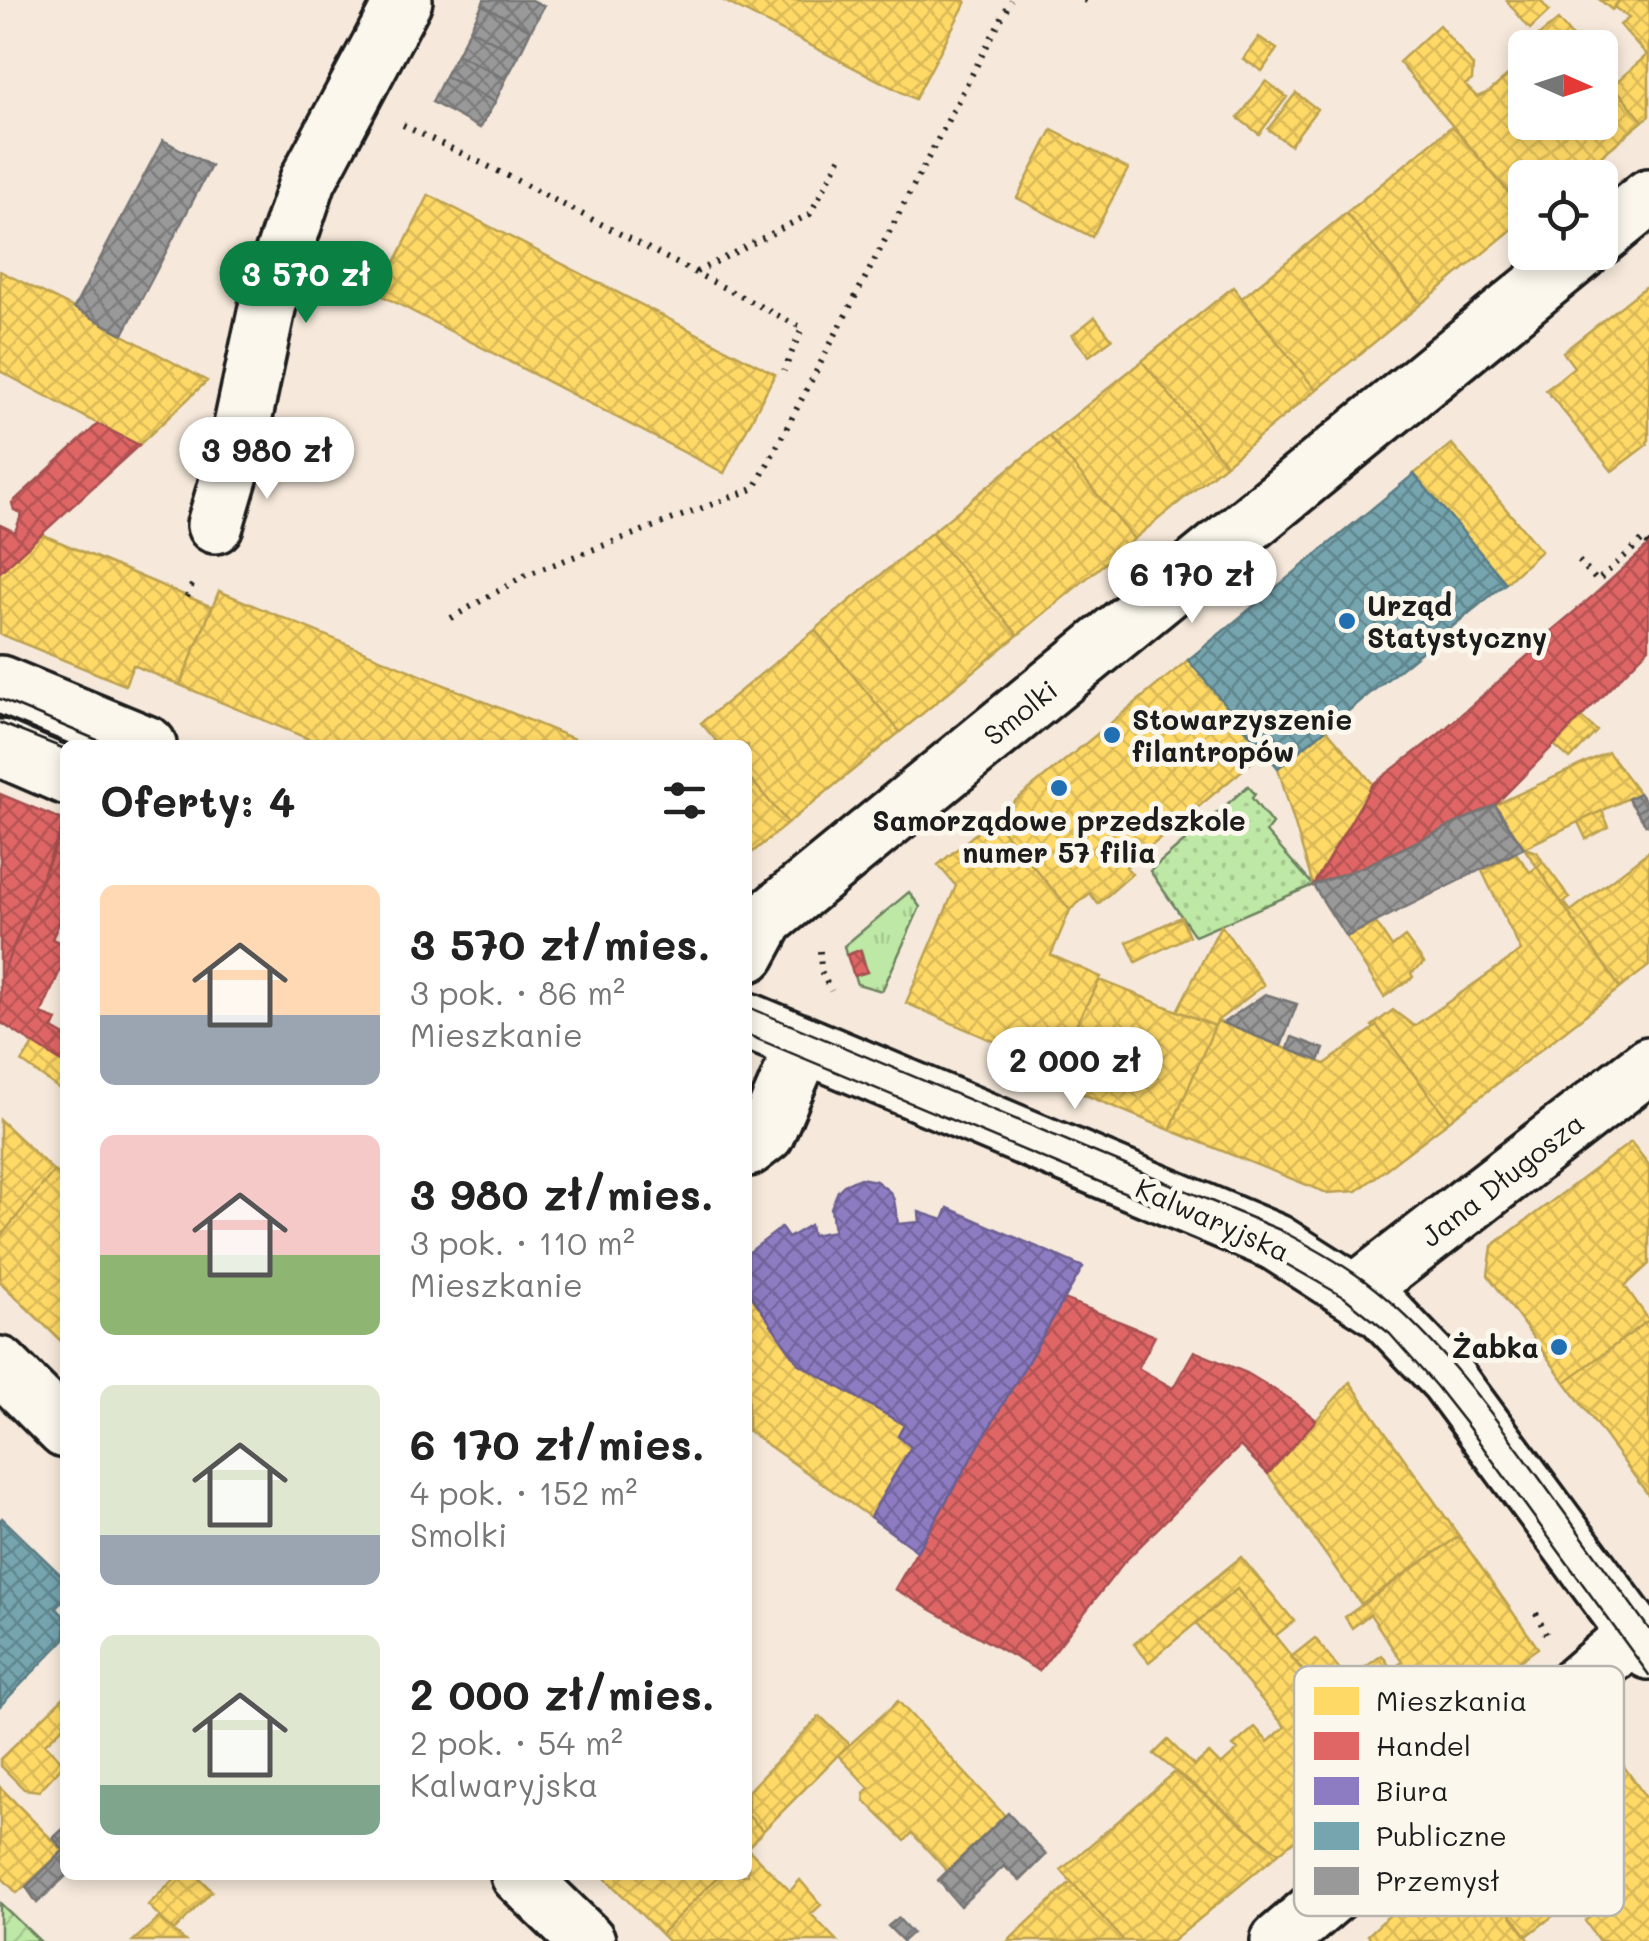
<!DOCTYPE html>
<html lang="pl">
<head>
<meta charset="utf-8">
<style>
  body { margin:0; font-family:Mali,sans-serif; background:#f6f6f6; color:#222; height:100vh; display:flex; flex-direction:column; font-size:38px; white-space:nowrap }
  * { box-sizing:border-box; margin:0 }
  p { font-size:32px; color:#767676 }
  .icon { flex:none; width:55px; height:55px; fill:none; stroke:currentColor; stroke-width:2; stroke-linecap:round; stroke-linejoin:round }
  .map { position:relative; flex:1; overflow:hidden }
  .details { position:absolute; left:60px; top:740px; width:692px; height:1140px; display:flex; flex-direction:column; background:#fff; border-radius:15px; box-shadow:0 5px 15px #0003 }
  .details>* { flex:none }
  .needle { width:65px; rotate:93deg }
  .fabs { position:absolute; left:1508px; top:30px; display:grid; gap:20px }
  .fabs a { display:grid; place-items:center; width:110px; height:110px; border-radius:15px; background:#fff; box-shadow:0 5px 15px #0003; font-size:50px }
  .price { position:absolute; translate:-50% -85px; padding:0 22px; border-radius:35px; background:#fff; color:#222; font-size:32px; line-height:65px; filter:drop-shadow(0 2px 5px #0008) }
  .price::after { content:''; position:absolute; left:50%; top:60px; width:30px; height:22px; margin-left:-15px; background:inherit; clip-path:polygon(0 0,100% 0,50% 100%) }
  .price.selected { background:#0b8043; color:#fff }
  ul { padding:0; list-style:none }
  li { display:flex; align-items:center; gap:30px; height:250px; padding:0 40px }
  li span { display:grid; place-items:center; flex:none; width:280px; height:200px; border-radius:15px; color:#555 }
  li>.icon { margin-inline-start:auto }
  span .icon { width:120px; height:120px; fill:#fffc; stroke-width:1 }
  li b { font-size:42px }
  h2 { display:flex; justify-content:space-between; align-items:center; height:120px; padding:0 40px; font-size:42px }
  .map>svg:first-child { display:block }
  .grass { fill:url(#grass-tufts); stroke:#6d8260; stroke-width:2.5 }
  .park { fill:url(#park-dots); stroke:#6d8260; stroke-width:2.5 }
  .garden { fill:url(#garden-furrows); stroke:#6d8260; stroke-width:2.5 }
  .homes { fill:url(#homes-cross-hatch); stroke:#bba050; stroke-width:2.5 }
  .shops { fill:url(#shops-cross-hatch); stroke:#a55050; stroke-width:2.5 }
  .offices { fill:url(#offices-cross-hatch); stroke:#6c5f91; stroke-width:2.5 }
  .public { fill:url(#public-cross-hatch); stroke:#5b7c83; stroke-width:2.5 }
  .industry { fill:url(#industry-cross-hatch); stroke:#747474; stroke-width:2.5 }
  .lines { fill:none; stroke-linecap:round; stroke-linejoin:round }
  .minor-casing { stroke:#1c1c1c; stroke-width:62 }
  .tertiary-casing { stroke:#1c1c1c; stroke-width:62 }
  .path { stroke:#1c1c1c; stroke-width:6; stroke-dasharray:2.5 8; stroke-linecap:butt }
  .minor { stroke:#fbf7ec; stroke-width:55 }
  .tertiary { stroke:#fbf7ec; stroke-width:55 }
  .tram { stroke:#1c1c1c; stroke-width:2.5 }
  .poi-dot { fill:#1f6fb2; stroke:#fbf7ec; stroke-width:4 }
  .labels { text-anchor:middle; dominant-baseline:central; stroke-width:10; stroke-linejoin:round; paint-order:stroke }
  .poi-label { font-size:28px; font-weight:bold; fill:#1c1c1c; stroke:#fbf7ec; text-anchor:start }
  .street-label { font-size:28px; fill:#1c1c1c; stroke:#fbf7ec }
  .key { fill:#fbf7ec; stroke:#b8b5ae; stroke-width:2.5 }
  .key-label { font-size:28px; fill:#1c1c1c }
</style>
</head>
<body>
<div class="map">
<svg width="1649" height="1941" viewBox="0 0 1649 1941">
  <defs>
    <pattern id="grass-tufts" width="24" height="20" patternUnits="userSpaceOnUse" patternTransform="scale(2.5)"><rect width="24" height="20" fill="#bee8a5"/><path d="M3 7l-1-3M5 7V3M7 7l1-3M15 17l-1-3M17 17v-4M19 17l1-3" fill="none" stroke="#a3c68d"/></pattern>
    <pattern id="park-dots" width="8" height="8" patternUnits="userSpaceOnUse" patternTransform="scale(2.5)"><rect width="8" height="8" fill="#bee8a5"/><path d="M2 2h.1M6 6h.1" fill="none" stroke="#a3c68d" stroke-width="1.8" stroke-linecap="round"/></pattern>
    <pattern id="garden-furrows" width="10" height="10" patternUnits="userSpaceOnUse" patternTransform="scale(2.5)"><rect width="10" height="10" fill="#bee8a5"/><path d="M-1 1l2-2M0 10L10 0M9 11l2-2" fill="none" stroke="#a3c68d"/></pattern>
    <pattern id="homes-cross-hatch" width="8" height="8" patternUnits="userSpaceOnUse" patternTransform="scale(2.5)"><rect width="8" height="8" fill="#ffd966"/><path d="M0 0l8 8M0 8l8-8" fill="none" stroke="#daba58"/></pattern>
    <pattern id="shops-cross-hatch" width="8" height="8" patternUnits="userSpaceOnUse" patternTransform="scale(2.5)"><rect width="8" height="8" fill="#e06666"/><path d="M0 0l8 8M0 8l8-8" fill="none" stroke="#b55353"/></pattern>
    <pattern id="offices-cross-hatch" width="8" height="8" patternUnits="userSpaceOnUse" patternTransform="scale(2.5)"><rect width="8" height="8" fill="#8e7cc3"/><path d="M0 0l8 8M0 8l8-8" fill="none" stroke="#73659e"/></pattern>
    <pattern id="public-cross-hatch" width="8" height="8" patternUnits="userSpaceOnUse" patternTransform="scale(2.5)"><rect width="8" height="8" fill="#76a5af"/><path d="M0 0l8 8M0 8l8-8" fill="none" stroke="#60868e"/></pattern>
    <pattern id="industry-cross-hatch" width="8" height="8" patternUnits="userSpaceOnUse" patternTransform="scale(2.5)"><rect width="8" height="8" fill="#999"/><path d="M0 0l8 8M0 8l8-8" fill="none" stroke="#7c7c7c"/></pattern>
  </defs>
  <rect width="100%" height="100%" fill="#f6e9db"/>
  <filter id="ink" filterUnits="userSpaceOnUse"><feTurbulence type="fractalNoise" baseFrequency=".01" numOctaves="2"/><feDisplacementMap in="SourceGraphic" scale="20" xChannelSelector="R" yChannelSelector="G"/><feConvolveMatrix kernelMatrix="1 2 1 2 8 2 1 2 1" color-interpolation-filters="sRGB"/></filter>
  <g filter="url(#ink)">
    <path class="grass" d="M909,892L920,907L882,991L857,984L854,976L867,972L861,950L846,955L844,946Z"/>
    <path class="park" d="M1248,786L1255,794L1252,798L1272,824L1266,832L1313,885L1195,936L1150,871Z"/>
    <path class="garden" d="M0,1903L40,1941H0Z"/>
    <path class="homes" d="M722,0H963L966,2L915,99Z
      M1506,0H1540L1549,11L1530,29Z
      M1600,0H1620L1612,10Z
      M1620,0H1649V116L1643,121L1613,85L1647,55L1620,25L1629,18L1614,7Z
      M1558,20L1581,48H1540L1542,46L1536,38Z
      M1439,25L1473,66L1472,80L1465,85L1477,97L1489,92L1525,61V122H1600V69L1643,121L1575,178H1525V212L1399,62Z
      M1259,37L1277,49L1262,71L1243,59Z
      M1266,81L1287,97L1259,134L1238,118Z
      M1296,93L1317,109L1290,145L1268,129Z
      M1452,126L1525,212V219L1421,304L1346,213Z
      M1052,130L1128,169L1092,237L1017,198Z
      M429,195L775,374L724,473L379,294Z
      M1346,213L1421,304L1316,390L1242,298Z
      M0,271L74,308L207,381L139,445L98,424L0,371Z
      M1649,284V440L1647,442L1648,444L1612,471L1546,390L1574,367L1563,352Z
      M1233,287L1316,390L1226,464L1142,361Z
      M1095,317L1112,339L1089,356L1072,335Z
      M1142,361L1226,464L1134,539L1049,436Z
      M1049,436L1134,539L1018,635L931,533Z
      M1452,444L1541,551L1506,583L1414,474Z
      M931,533L1018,635L900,732L815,630Z
      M41,534L212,607L180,685L133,665L125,685L0,634V572Z
      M219,591L579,741L578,745H323L180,685Z
      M815,630L900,732L788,823L748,776V745H720L701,723Z
      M1188,660L1264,752L1126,867L1132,874L1098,904L1090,893L1070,910L993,819Z
      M1581,717L1597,731L1570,759L1554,745Z
      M1326,729L1373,784L1313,885L1278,768Z
      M1608,752L1639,793L1524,848L1495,805Z
      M748,776L788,823L748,856Z
      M1602,811L1609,827L1586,839L1578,822Z
      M993,819L1070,910L1051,955L1101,977L1047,1079L1042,1077L1048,1065L906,1003L956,886L938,865Z
      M1524,848L1537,852L1543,862L1537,867Z
      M1649,851V966L1620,988L1537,867L1543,862L1570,898L1564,902L1571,911Z
      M1516,853L1530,872L1537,867L1620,988L1449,1121L1377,1026L1374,1028L1372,1026L1393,1010L1414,1026L1521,951L1482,871Z
      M1181,917L1189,936L1136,962L1127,942Z
      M1376,923L1392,947L1405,937L1424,963L1411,973L1413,977L1384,997L1346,937Z
      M1221,925L1264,985L1217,1021L1215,1026L1177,1011Z
      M1100,980L1215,1026L1170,1130L1047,1079Z
      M1217,1021L1325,1064L1377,1026L1449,1121L1357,1191L1327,1193L1170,1130Z
      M34,1043L65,1064V1093L22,1062Z
      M0,1120L54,1171L0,1237Z
      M1631,1142L1649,1165V1264L1625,1286L1649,1320L1565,1382L1488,1275L1492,1246Z
      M54,1171L65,1181V1345L0,1282V1237Z
      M748,1291L798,1363L904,1425L898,1436L911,1447L870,1517L748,1431Z
      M1649,1320V1496L1565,1382Z
      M1350,1382L1459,1536L1361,1604L1268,1474Z
      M1459,1536L1538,1648L1441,1717L1382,1768L1291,1657L1315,1638L1348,1680L1382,1655L1392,1670L1402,1662L1370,1614L1352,1628L1345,1617Z
      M1241,1557L1294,1621L1275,1636L1237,1589L1149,1662L1134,1644Z
      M1237,1589L1382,1768L1279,1853L1154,1754L1168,1740L1194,1766L1209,1753L1221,1765L1238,1750L1233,1746L1255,1727L1268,1742L1285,1727L1196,1623Z
      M65,1696V1725L45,1744L64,1764L39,1791L24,1789L0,1765V1759Z
      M898,1701L1005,1816L947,1871L912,1833L905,1841L865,1801L864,1793L869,1788L838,1755Z
      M820,1716L849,1744L763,1831L748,1815V1791Z
      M1588,1743L1608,1744L1649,1802V1941H1599L1585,1921L1589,1917L1561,1880L1546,1892L1558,1912L1527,1936L1461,1849Z
      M1175,1772L1279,1853L1173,1941H1124L1061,1870Z
      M0,1787L63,1851L17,1893L0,1876Z
      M748,1815L763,1831L748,1847Z
      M748,1849L790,1891L800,1880L821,1905L811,1914L837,1941H668L661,1934L719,1875H748Z
      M1461,1849L1530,1941H1373L1368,1935Z
      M179,1875H196L212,1891L174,1931L148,1905Z
      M602,1875H719L661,1934Z
      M1071,1882L1124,1941H1008Z
      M159,1918L185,1941H133Z"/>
    <path class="shops" d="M98,424L139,445L0,572V525L15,532L22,513L14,510L12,503Z
      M1649,545V648L1495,805L1365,866L1313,885L1373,784L1438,735L1533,651L1531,648L1593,596Z
      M0,794L65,821L0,979Z
      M65,824V922L61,919L52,939L65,945V959L41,1014L57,1020L53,1029L65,1036V1064L0,1022V979Z
      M860,950L867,972L854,976L847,955Z
      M1064,1299L1155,1336L1138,1368L1173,1388L1194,1351L1247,1373L1293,1401L1316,1420L1268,1474L1240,1446L1124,1562L1039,1671L895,1589Z"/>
    <path class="offices" d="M860,1178L876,1181L890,1192L894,1200L898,1224L920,1222L919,1212L943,1220L948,1208L1083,1267L917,1551L870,1517L911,1447L898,1436L904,1425L798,1363L748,1291V1253L781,1228L788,1238L810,1225L812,1235L834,1231L831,1208L838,1191L844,1185Z"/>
    <path class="public" d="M1414,474L1506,583L1278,768L1188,660Z
      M2,1518L65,1579V1598L56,1608L65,1617V1639L0,1706V1520Z"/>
    <path class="industry" d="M484,0H532L544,6L531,30L482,5Z
      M482,5L531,30L519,55L470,29Z
      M470,29L519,55L506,79L457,54Z
      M457,54L506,79L495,102L445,76Z
      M445,76L495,102L480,128L432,102Z
      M163,140L211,166L123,334L74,308Z
      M1639,793L1648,805L1637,812L1628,799Z
      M1495,805L1524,848L1346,937L1313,885L1365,866Z
      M1648,805L1649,824L1646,825L1637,812Z
      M1265,994L1297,1004L1281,1046L1223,1023Z
      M1292,1037L1324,1049L1319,1061L1288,1049Z
      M1008,1813L1046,1855L1020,1881L1004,1866L960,1906L938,1880Z
      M65,1827V1849L64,1850L53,1838Z
      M65,1849L67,1875L37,1903L26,1887Z
      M898,1918L912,1933L903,1941L888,1926Z"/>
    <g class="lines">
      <g class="minor-casing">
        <path id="minor" d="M1600,237L1649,197
          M215,525L236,454L270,294L308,180L404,0
          M748,954L767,919L1581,252
          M748,1148L766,1134L804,1045
          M1356,1292L1649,1065
          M0,1365L65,1430
          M519,1875L587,1941
          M1279,1941L1636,1633"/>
      </g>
      <g class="tertiary-casing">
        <path id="tertiary" d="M0,684L148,745
          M0,748L65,776
          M748,1021L1275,1242L1383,1311L1448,1379L1649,1651"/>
      </g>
      <path class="path" d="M1084,0L1092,4
        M403,125L510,177L802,328L784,371
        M696,272L810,214L844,151
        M1579,561L1597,581L1644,539L1649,545
        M187,597L194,580
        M451,618L526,575L755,488L1011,0
        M820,951L821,971L831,991
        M1536,1613L1546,1634"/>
      <use href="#minor" class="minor"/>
      <use href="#tertiary" class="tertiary"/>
      <path class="tram" d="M0,699L109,745
        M0,723L65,749
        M748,1007L1280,1230C1310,1246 1338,1261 1365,1281C1432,1332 1483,1401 1532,1468C1571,1522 1610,1575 1649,1629
        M748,1035L1260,1249L1344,1297L1390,1334L1436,1386L1469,1428L1649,1675"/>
    </g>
  </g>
  <g class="poi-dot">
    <circle cx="1347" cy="621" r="10"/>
    <circle cx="1112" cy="735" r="10"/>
    <circle cx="1059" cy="788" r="10"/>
    <circle cx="1559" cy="1347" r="10"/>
  </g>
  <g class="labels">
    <g class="poi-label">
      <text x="1367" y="605">Urząd<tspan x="1367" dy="32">Statystyczny</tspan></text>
      <text x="1132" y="719">Stowarzyszenie<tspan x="1132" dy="32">filantropów</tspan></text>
      <text x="1059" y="820" text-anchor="middle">Samorządowe przedszkole<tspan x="1059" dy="32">numer 57 filia</tspan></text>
      <text x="1539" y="1347" text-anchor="end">Żabka</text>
    </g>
    <g class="street-label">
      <text transform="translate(1020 712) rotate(-39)">Smolki</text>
      <text transform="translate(1502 1179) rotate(-38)">Jana Długosza</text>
      <text transform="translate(1213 1219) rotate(24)">Kalwaryjska</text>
    </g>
  </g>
  <rect x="1294" y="1666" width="330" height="250" rx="15" class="key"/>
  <rect x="1314" y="1687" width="45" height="28" fill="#ffd966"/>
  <rect x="1314" y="1732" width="45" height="28" fill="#e06666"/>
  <rect x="1314" y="1777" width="45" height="28" fill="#8e7cc3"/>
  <rect x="1314" y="1822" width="45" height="28" fill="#76a5af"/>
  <rect x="1314" y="1867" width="45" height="28" fill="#999"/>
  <g class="key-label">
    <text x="1376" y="1711">Mieszkania</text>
    <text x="1376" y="1756">Handel</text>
    <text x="1376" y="1801">Biura</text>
    <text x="1376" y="1846">Publiczne</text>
    <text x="1376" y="1891">Przemysł</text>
  </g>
</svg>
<div class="fabs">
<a><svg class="needle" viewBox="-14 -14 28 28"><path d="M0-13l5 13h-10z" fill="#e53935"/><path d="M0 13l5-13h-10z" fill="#767676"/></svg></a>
<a><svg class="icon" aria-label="locate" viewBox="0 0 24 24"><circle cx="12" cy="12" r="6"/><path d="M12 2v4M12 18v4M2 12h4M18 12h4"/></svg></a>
</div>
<b class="price selected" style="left:306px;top:326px">3 570 zł</b>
<b class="price" style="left:267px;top:502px">3 980 zł</b>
<b class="price" style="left:1192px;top:626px">6 170 zł</b>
<b class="price" style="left:1075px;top:1112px">2 000 zł</b>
<section class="details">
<h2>Oferty: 4<svg class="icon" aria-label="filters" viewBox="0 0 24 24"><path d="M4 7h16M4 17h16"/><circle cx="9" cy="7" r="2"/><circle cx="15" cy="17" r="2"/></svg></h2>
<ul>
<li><span style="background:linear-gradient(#ffd9b3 65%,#9aa5b1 0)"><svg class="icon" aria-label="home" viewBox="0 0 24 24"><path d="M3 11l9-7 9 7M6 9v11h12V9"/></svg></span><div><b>3 570 zł/mies.</b><p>3 pok. · 86 m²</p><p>Mieszkanie</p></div></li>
<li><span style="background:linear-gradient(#f6c9c9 60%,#8fb573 0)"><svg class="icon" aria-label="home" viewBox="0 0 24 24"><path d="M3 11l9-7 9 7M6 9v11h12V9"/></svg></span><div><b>3 980 zł/mies.</b><p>3 pok. · 110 m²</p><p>Mieszkanie</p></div></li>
<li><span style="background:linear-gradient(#dfe7d0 75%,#9aa5b1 0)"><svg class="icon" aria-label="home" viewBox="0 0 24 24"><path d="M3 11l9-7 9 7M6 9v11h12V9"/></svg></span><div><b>6 170 zł/mies.</b><p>4 pok. · 152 m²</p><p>Smolki</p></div></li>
<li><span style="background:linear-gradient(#dfe7d0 75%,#7fa58c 0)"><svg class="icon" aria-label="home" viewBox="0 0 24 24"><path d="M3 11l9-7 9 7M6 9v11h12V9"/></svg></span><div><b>2 000 zł/mies.</b><p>2 pok. · 54 m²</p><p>Kalwaryjska</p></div></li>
</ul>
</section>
</div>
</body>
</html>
